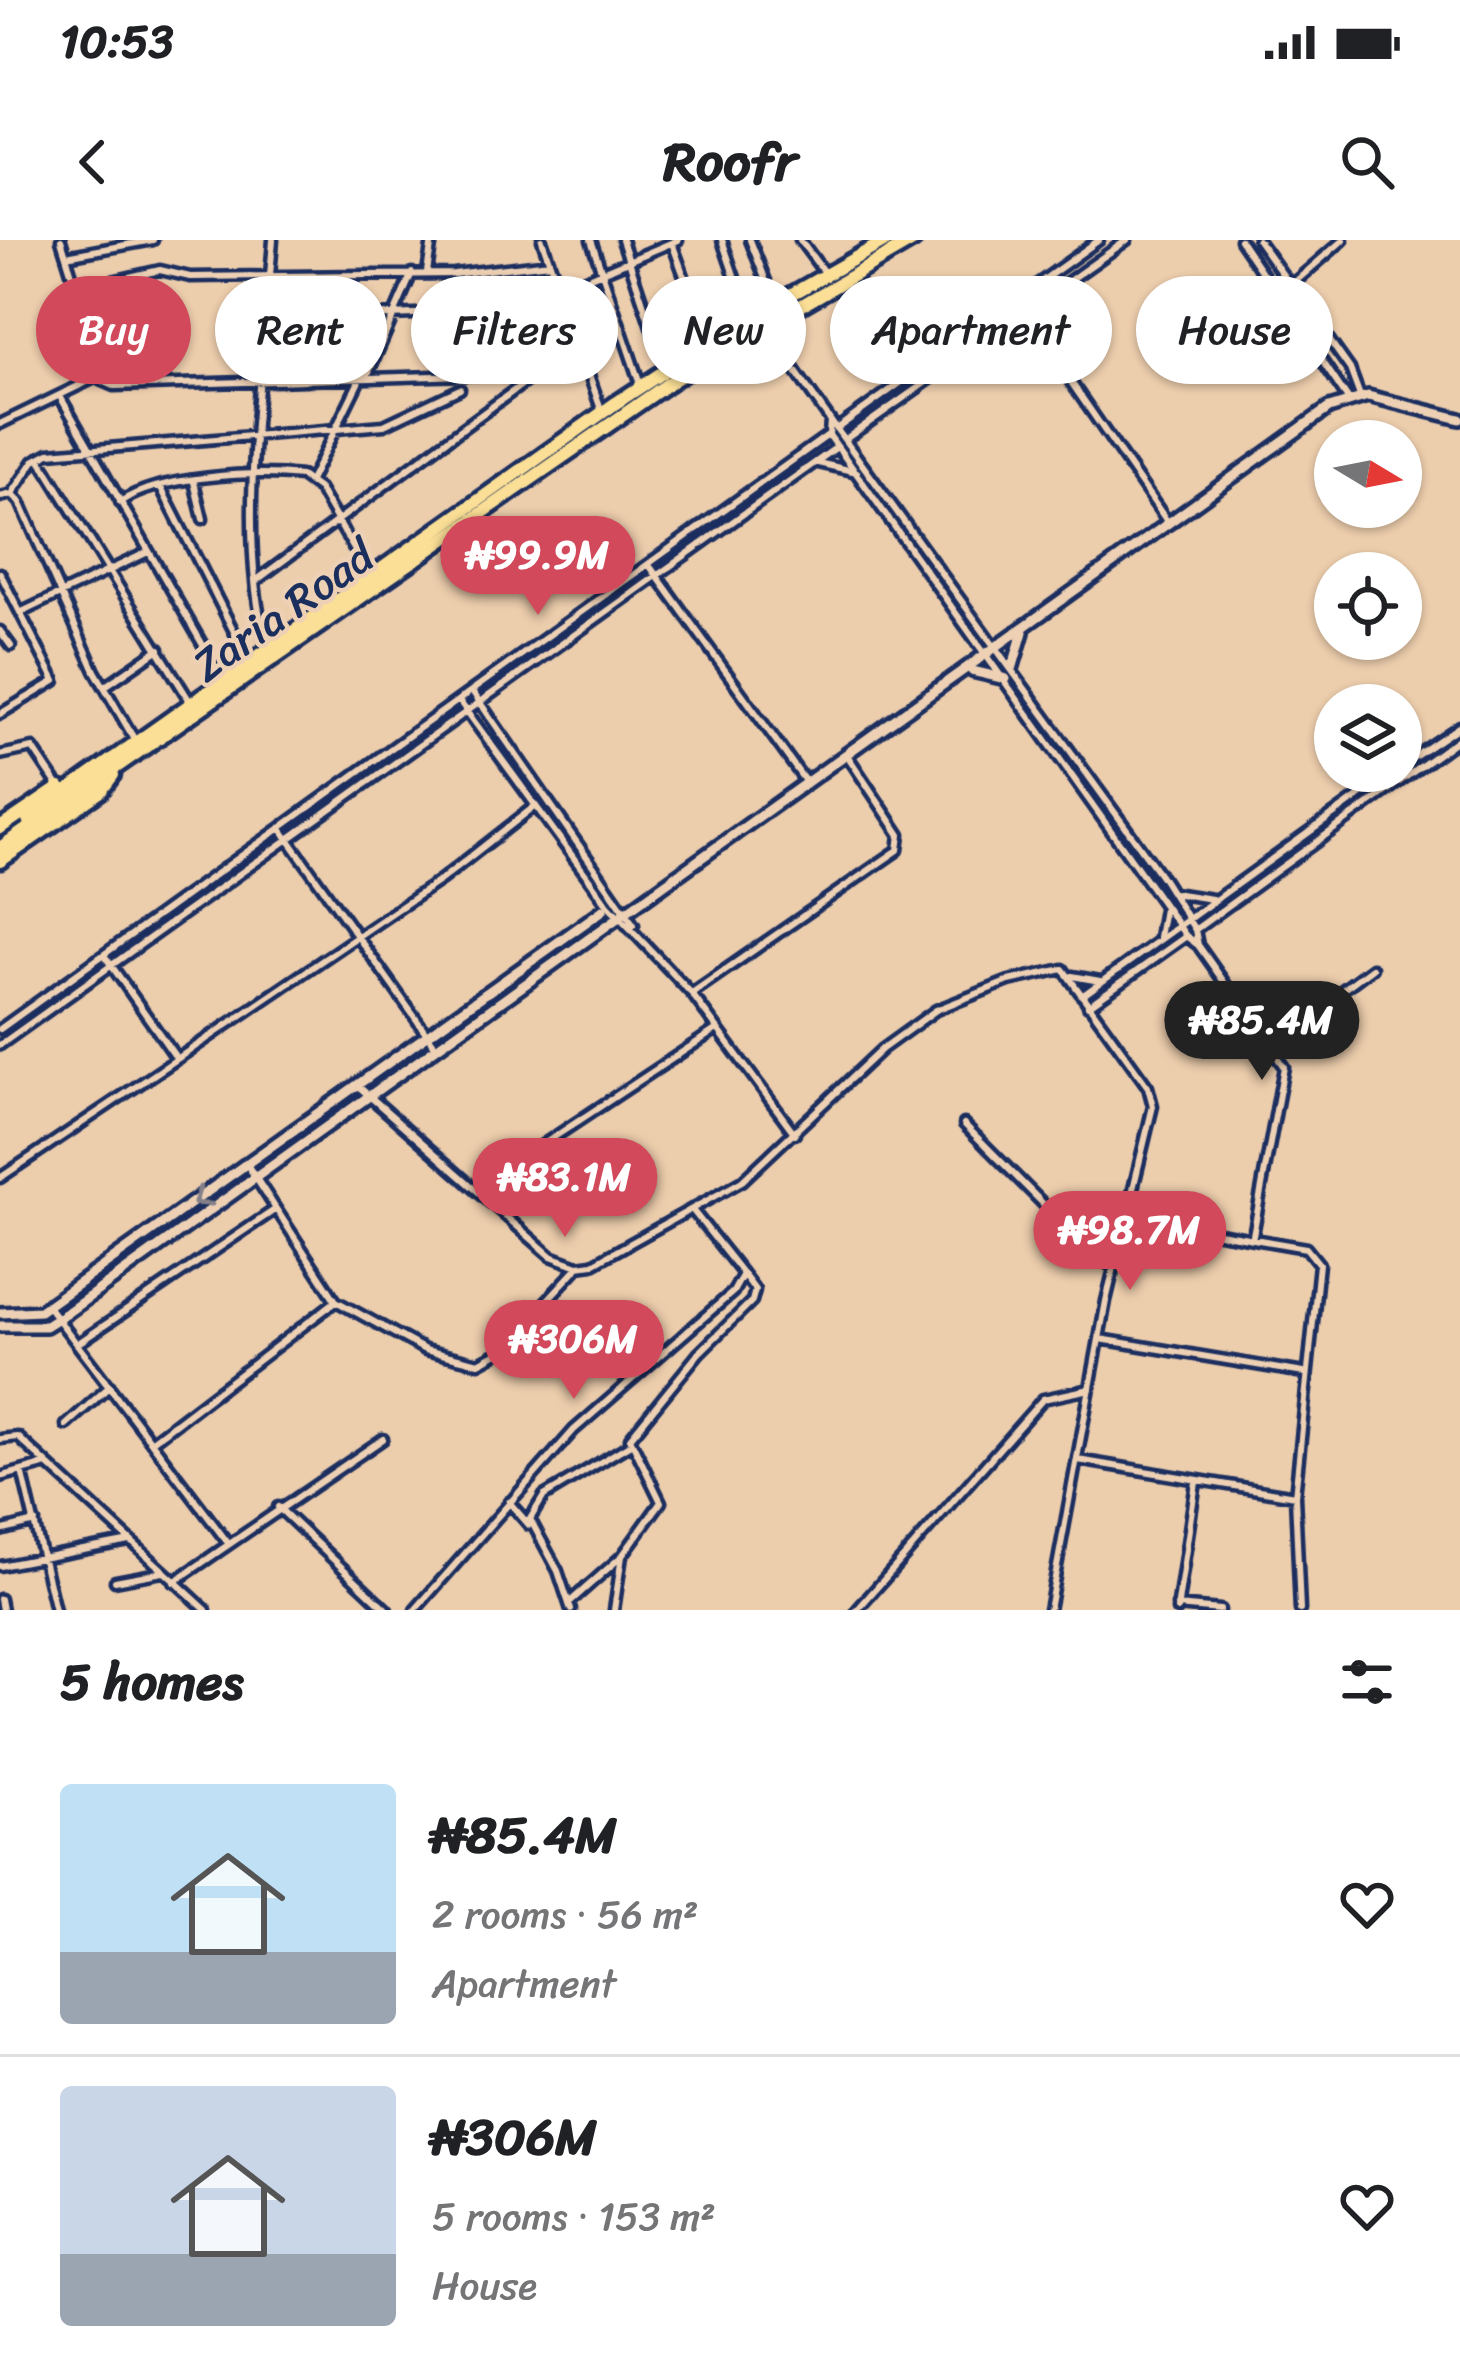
<!DOCTYPE html>
<html lang="en">
<head>
<meta charset="utf-8">
<style>
  body { margin:0; font-family:Sriracha,sans-serif; background:#f6f6f6; color:#202124; height:100vh; display:flex; flex-direction:column; font-size:45px; white-space:nowrap }
  * { box-sizing:border-box; margin:0 }
  p { font-size:39px; color:#757577 }
  .icon { flex:none; width:66px; height:66px; fill:none; stroke:currentColor; stroke-width:2; stroke-linecap:round; stroke-linejoin:round }
  .map { position:relative; height:1370px; overflow:hidden }
  .drawer { display:flex; flex-direction:column; background:#fff; flex:1 }
  .drawer>* { flex:none }
  .banner { position:absolute; left:36px; top:36px; width:1389px; height:108px; display:flex; gap:24px }
  .needle { width:78px; rotate:100deg }
  .fabs { position:absolute; left:1314px; top:180px; display:grid; gap:24px }
  .fabs a { display:grid; place-items:center; width:108px; height:108px; border-radius:50%; background:#fff; box-shadow:0 3px 9px #0004; font-size:60px }
  .price { position:absolute; translate:-50% -102px; padding:0 27px; border-radius:42px; background:#d1495b; color:#fff; font-size:39px; line-height:78px; filter:drop-shadow(0 3px 6px #0008) }
  .price::after { content:''; position:absolute; left:50%; top:72px; width:36px; height:27px; margin-left:-18px; background:inherit; clip-path:polygon(0 0,100% 0,50% 100%) }
  .price.on { background:#222; color:#fff }
  ul { padding:0; list-style:none }
  li { display:flex; align-items:center; gap:36px; height:300px; padding:0 60px }
  li+li { border-top:3px solid #e0e0e0 }
  li span { display:grid; place-items:center; flex:none; width:336px; height:240px; border-radius:12px; color:#555 }
  li>.icon { margin-inline-start:auto }
  span .icon { width:144px; height:144px; fill:#fffc; stroke-width:1 }
  li b { font-size:51px }
  h2 { display:flex; justify-content:space-between; align-items:center; height:144px; padding:0 60px; font-size:51px }
  .tag { padding:0 42px; border-radius:54px; background:#fff; box-shadow:0 3px 9px #0004; font-size:42px; line-height:108px }
  .tag.on { background:#d1495b; color:#fff }
  .status { display:flex; justify-content:space-between; align-items:center; height:84px; padding:0 60px; background:#fff; direction:ltr }
  .status svg { height:33px; fill:currentColor }
  header { display:flex; justify-content:space-between; align-items:center; height:156px; padding:0 60px; background:#fff; font-size:54px; font-weight:800 }
  .map>svg:first-child { display:block }
  .lines { fill:none; stroke-linecap:round; stroke-linejoin:round }
  .street-casing { stroke:#1b2f5e; stroke-width:15 }
  .secondary-casing { stroke:#1b2f5e; stroke-width:18 }
  .highway-casing { stroke:#1b2f5e; stroke-width:21 }
  .street { stroke:#eed1b4; stroke-width:6 }
  .secondary { stroke:#eed1b4; stroke-width:9 }
  .highway { stroke:#fbdf96; stroke-width:12 }
  .oneway { stroke:#848089 }
  .labels { text-anchor:middle; dominant-baseline:central; stroke-width:9; stroke-linejoin:round; paint-order:stroke }
  .street-label { font-size:45px; fill:#1b2f5e; stroke:#eed1b4 }
</style>
</head>
<body>
<div class="status"><b>10:53</b><svg viewBox="0 0 49 12"><path d="M0 12V9h3v3zM5 12V6h3v6zM10 12V3h3v9zM15 12V0h3v12zM26 1h20v11H26zM47 4h2v5h-2z"/></svg></div>
<header><svg class="icon" aria-label="back" viewBox="0 0 24 24"><path d="M15 5l-7 7 7 7"/></svg>Roofr<svg class="icon" aria-label="search" viewBox="0 0 24 24"><circle cx="10" cy="10" r="6"/><path d="M15 15l6 6"/></svg></header>
<div class="map">
<svg width="1460" height="1370" viewBox="0 0 1460 1370">
  <rect width="100%" height="100%" fill="#eccdac"/>
  <filter id="ink" filterUnits="userSpaceOnUse"><feTurbulence type="fractalNoise" baseFrequency=".00833" numOctaves="2"/><feDisplacementMap in="SourceGraphic" scale="24" xChannelSelector="R" yChannelSelector="G"/><feConvolveMatrix kernelMatrix="1 2 1 2 8 2 1 2 1" color-interpolation-filters="sRGB"/></filter>
  <g filter="url(#ink)">
    <g class="lines">
      <g class="street-casing">
        <path id="street" d="M542,0L602,172
          M591,0L640,144
          M622,0L665,128
          M722,0L748,76
          M750,0L775,64
          M800,0L826,35
          M1240,0L1348,159
          M1258,0L1350,129L1360,156
          M672,3L708,102
          M66,16L153,0
          M427,32L432,0
          M77,49L160,30L190,37L454,34L550,23
          M1280,55L1343,0
          M1015,61L1169,284
          M267,80L512,70L678,0
          M766,89L830,180
          M368,134L412,33
          M100,140L114,146L535,133
          M61,158L223,440
          M0,184L103,134L61,0
          M839,187L1099,0
          M847,198L1127,0
          M39,218L191,463
          M818,223L857,232
          M311,239L362,135
          M194,242L203,279
          M160,246L248,419
          M12,254L34,221L49,213L384,185L460,149
          M0,257L12,254L20,262L95,431L136,502
          M120,262C158,236 254,231 301,236L319,249L369,335
          M649,325L805,541
          M0,333L55,441L0,474
          M257,340L577,104
          M22,372L148,312
          M0,391L11,406
          M267,408C234,291 264,122 273,0
          M104,447L159,409
          M472,451L634,685
          M460,462L608,665L692,754L795,894
          M0,515L33,508L59,547
          M1401,526L1460,486
          M281,589L436,807
          M1173,653L1212,659
          M1196,689L1460,498
          M1159,697L1164,669
          M1198,705L1195,690L1161,636L830,180L829,195L1186,696L1198,705L1284,827L1253,995
          M1072,736L1100,741
          M692,753L898,610L900,595L847,515
          M1082,756L1394,531
          M1088,766L1185,697
          M0,789L828,195
          M1271,803L1372,728
          M0,805L837,207
          M177,819L442,639L535,566
          M358,846L551,1016L578,1026L593,1024L742,941L882,809L936,770L1009,741L1063,729L1148,847L1153,866L1106,1061L1049,1370
          M964,884L1093,1014L1114,1028
          M0,938L177,819L104,715
          M476,949L717,789
          M1126,977L1306,1008L1319,1024L1295,1256L1300,1370
          M336,1061L425,1110L479,1123L499,1112L578,1027
          M48,1066L228,1303
          M1100,1099L1304,1133
          M77,1104L276,969
          M66,1185L110,1146
          M0,1199L18,1197L206,1370
          M151,1202L336,1061L248,926
          M1078,1220L1295,1256
          M22,1231L55,1370
          M0,1237L47,1224
          M509,1262L529,1285
          M278,1267L387,1370
          M0,1291L35,1282
          M0,1326L130,1301
          M115,1341L163,1332
          M174,1342L383,1199
          M0,1359L2,1370
          M571,1361L622,1316
          M1177,1366L1220,1370
          M415,1370L574,1190L733,1052L743,1034L693,971
          M571,1370L558,1331L530,1279L544,1256L629,1205
          M614,1370L622,1316L661,1262L630,1198L699,1113L752,1061L755,1050L743,1034
          M857,1370L1043,1159L1090,1149
          M1177,1370L1196,1242"/>
      </g>
      <g class="secondary-casing">
        <path id="secondary" d="M1013,426L1023,392
          M972,431L1006,439
          M0,1073L40,1071L603,670
          M0,1086H46L68,1072L1329,168L1368,156L1460,179"/>
      </g>
      <g class="highway-casing">
        <path id="highway" d="M28,579L616,163L713,99L887,0
          M0,588L59,548
          M0,608L675,139L914,0
          M0,621L101,551L113,535"/>
      </g>
      <use href="#street" class="street"/>
      <use href="#secondary" class="secondary"/>
      <use href="#highway" class="highway"/>
    </g>
    <defs><path id="oneway-chevron" d="M-2-3.5L2.5 0L-2 3.5" fill="none" stroke-width="1.6" stroke-linecap="round" stroke-linejoin="round" transform="scale(3)"/></defs>
    <use class="oneway" href="#oneway-chevron" transform="translate(201 959) rotate(145)"/>
  </g>
  <g class="labels">
    <g class="street-label">
      <text transform="translate(283 371) rotate(-35)">Zaria Road</text>
    </g>
  </g>
</svg>
<div class="fabs">
<a><svg class="needle" viewBox="-14 -14 28 28"><path d="M0-13l5 13h-10z" fill="#e53935"/><path d="M0 13l5-13h-10z" fill="#757577"/></svg></a>
<a><svg class="icon" aria-label="locate" viewBox="0 0 24 24"><circle cx="12" cy="12" r="6"/><path d="M12 2v4M12 18v4M2 12h4M18 12h4"/></svg></a>
<a><svg class="icon" aria-label="layers" viewBox="0 0 24 24"><path d="M12 4l9 5-9 5-9-5zM3 14l9 5 9-5"/></svg></a>
</div>
<b class="price" style="left:538px;top:378px">₦99.9M</b>
<b class="price on" style="left:1262px;top:843px">₦85.4M</b>
<b class="price" style="left:565px;top:1000px">₦83.1M</b>
<b class="price" style="left:1130px;top:1053px">₦98.7M</b>
<b class="price" style="left:574px;top:1162px">₦306M</b>
<div class="banner">
<a class="tag on">Buy</a>
<a class="tag">Rent</a>
<a class="tag">Filters</a>
<a class="tag">New</a>
<a class="tag">Apartment</a>
<a class="tag">House</a>
</div>
</div>
<section class="drawer">
<h2>5 homes<svg class="icon" aria-label="filters" viewBox="0 0 24 24"><path d="M4 7h16M4 17h16"/><circle cx="9" cy="7" r="2"/><circle cx="15" cy="17" r="2"/></svg></h2>
<ul>
<li><span style="background:linear-gradient(#bfe0f5 70%,#9aa5b1 0)"><svg class="icon" aria-label="home" viewBox="0 0 24 24"><path d="M3 11l9-7 9 7M6 9v11h12V9"/></svg></span><div><b>₦85.4M</b><p>2 rooms · 56 m²</p><p>Apartment</p></div><svg class="icon" aria-label="heart" viewBox="0 0 24 24"><path d="M12 20l-8-8c-3-5 5-10 8-4 3-6 11-1 8 4z"/></svg></li>
<li><span style="background:linear-gradient(#c9d6e8 70%,#9aa5b1 0)"><svg class="icon" aria-label="home" viewBox="0 0 24 24"><path d="M3 11l9-7 9 7M6 9v11h12V9"/></svg></span><div><b>₦306M</b><p>5 rooms · 153 m²</p><p>House</p></div><svg class="icon" aria-label="heart" viewBox="0 0 24 24"><path d="M12 20l-8-8c-3-5 5-10 8-4 3-6 11-1 8 4z"/></svg></li>
</ul>
</section>
</body>
</html>
